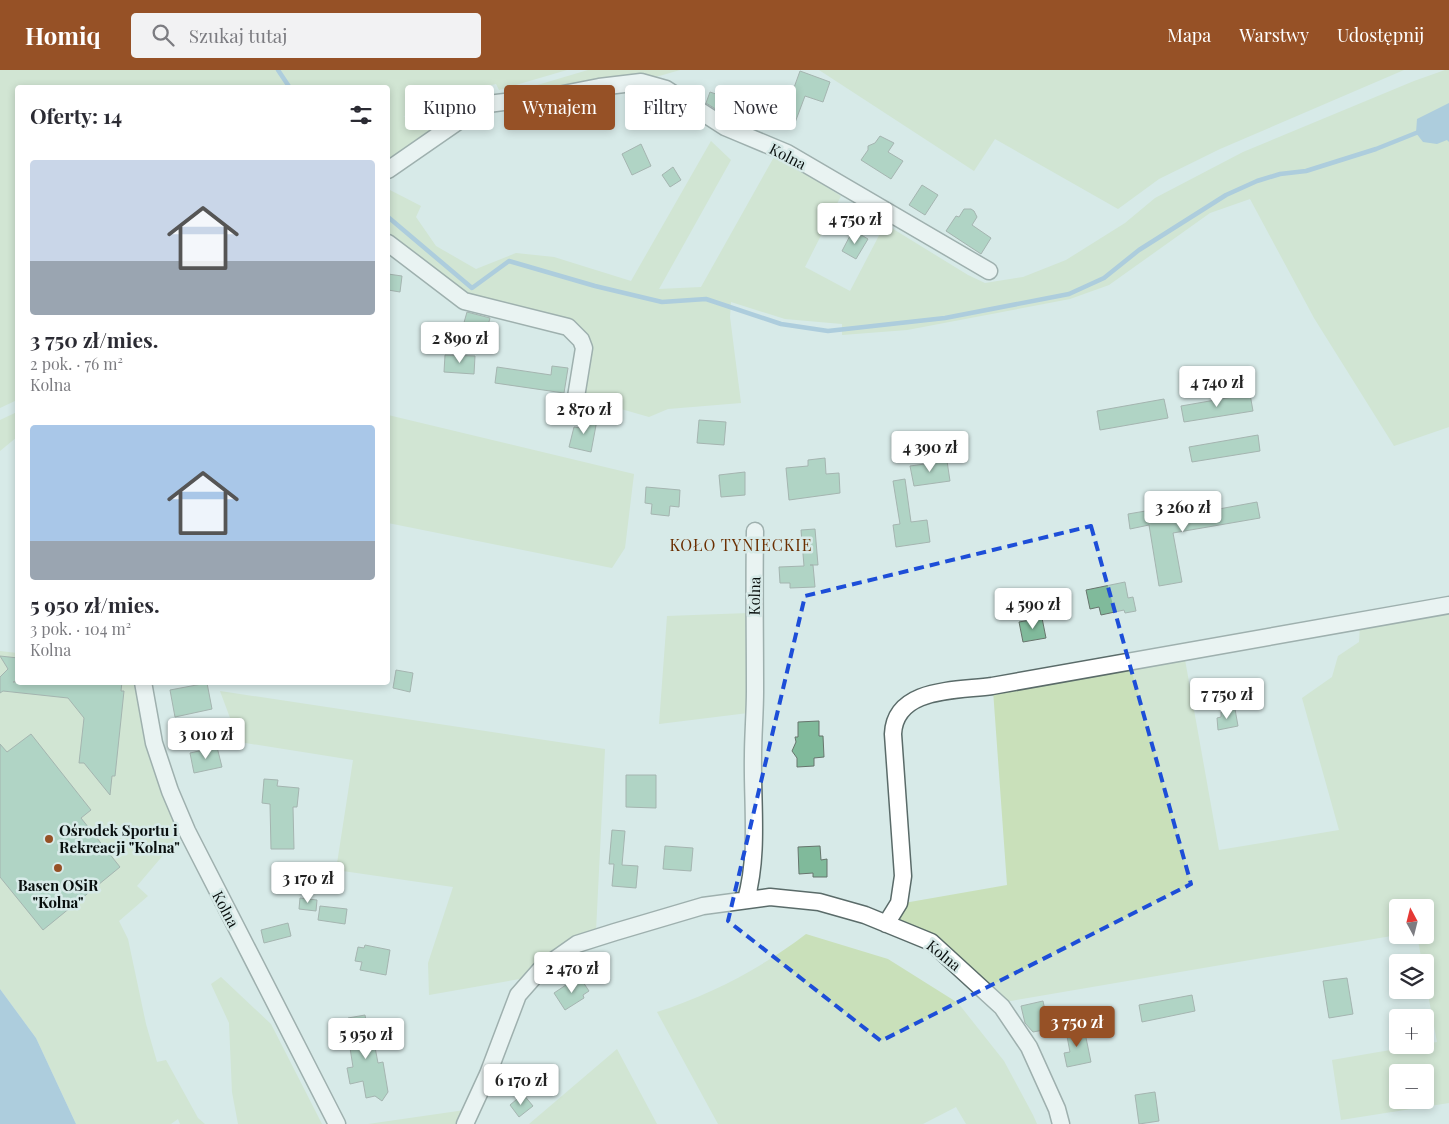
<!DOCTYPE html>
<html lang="pl">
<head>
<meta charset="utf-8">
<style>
  body { margin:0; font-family:"Playfair Display",serif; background:#f2f2f3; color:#2b2b33; height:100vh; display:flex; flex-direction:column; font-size:19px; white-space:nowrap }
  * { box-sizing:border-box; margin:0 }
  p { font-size:16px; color:#7c7c81 }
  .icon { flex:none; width:28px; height:28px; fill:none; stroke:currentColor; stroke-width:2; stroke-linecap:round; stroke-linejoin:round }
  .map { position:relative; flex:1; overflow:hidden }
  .panel { position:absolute; left:15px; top:15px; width:375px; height:600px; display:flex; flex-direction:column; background:#fff; border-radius:5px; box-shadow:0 2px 8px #0003 }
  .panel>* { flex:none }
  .guide { position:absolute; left:405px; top:15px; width:475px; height:45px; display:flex; gap:10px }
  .needle { width:32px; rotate:353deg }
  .tools { position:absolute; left:1389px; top:829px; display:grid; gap:10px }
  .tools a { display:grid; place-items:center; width:45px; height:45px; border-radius:5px; background:#fff; box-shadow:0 2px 8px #0003; font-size:25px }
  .price { position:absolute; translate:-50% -42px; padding:0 11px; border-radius:5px; background:#fff; color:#222; font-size:16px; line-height:32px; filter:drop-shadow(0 1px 2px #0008) }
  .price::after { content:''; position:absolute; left:50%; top:30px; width:15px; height:11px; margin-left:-8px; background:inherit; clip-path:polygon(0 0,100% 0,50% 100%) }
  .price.current { background:#965126; color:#fff }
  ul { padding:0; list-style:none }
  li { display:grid; align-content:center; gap:10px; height:265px; padding:0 15px }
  li span { display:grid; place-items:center; height:155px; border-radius:5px; color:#555 }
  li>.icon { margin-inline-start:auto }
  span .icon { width:90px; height:90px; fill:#fffc; stroke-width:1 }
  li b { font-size:21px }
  h2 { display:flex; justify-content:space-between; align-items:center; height:60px; padding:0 15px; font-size:21px }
  .tag { padding:0 18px; border-radius:5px; background:#fff; box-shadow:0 2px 8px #0003; font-size:18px; line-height:45px }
  .tag.current { background:#965126; color:#fff }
  header { display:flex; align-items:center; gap:30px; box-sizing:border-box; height:70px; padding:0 25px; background:#965126; color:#fff }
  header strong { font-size:24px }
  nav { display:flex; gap:28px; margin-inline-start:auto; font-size:18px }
  .search { width:350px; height:45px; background:#f2f2f3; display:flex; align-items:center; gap:12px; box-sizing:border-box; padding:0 18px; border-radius:5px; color:#7c7c81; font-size:19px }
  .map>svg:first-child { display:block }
  .green { fill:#c9e0ba; fill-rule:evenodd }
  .water { fill:#7aaad0 }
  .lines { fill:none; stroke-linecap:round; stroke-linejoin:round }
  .stream { stroke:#7aaad0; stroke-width:4.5 }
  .building { fill:#80ba9b; stroke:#67756d }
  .street-casing { stroke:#5a6b69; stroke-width:19 }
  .street { stroke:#fff; stroke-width:16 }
  .marked { fill:none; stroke:#1d4ed8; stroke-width:4; stroke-dasharray:10 6; stroke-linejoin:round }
  .poi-dot { fill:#965126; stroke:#d7eae8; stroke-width:2 }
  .labels { text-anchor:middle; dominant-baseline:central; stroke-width:5; stroke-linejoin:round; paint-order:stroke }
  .street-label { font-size:15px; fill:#080e0d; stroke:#d7eae8 }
  .poi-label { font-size:15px; font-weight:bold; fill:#080e0d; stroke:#d7eae8; text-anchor:start }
  .neighbourhood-label { font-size:16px; letter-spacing:1px; fill:#6a2e00; stroke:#d7eae8 }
</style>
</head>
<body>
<header>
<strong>Homiq</strong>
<div class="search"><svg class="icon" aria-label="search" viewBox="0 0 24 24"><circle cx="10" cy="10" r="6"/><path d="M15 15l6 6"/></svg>Szukaj tutaj</div>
<nav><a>Mapa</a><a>Warstwy</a><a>Udostępnij</a></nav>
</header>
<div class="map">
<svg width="1449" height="1054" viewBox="0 0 1449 1054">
  <rect width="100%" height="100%" fill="#d7eae8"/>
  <path class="green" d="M0,0H567L499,20L496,14L425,31L403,47L473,26V38L388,94V18H18L17,330L0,338Z
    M588,0H680L649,9L497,27Z
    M819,0H1404L1220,79L1159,109L1118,139L995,69L974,101Z
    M1445,0H1449V357L1394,376L1314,248L1250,129L1210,143L1109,215L1070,229L907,260L842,265V254L785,249L731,232L730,247L741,333L668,339L649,347L583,328L588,272L467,226L388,168V119L421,136L416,147L436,176L476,199L516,183L554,187L631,211L711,71L731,90L659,219L701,217L774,87L808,105L841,126L805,197L850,221L885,154L968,205L985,213L1023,207L1066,190L1125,153L1155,128L1243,82L1414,11Z
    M17,342V367L0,381V350Z
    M388,345L634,404L625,478L612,498L388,453Z
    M1449,539V1033L1341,1050L1332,990L1437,972L1425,908V892H1422L1417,865H1425V838H1398L1397,865L1005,932L897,849L904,833L1007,815L993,620L1184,584L1219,780L1339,760L1302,628L1332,607L1338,586L1359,572L1360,556ZM1398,1002H1425V1030H1398Z
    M749,543L748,643L659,654L667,546Z
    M0,581L17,583L18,612L139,613L181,764L137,816L148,826L119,851L128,869L146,954L157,992L166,990L198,1048L205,1054H180L178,1049L171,1054H76L36,968L0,919Z
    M220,621L605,679L596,861L551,881L525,908L429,925L428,893L453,817L336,800L353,690L239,672Z
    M806,864L888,889L958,933L1004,991L1033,1045L1037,1054H966L956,1037L923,1054H718L657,942C710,925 762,898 806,864Z
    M221,907L271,954L322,1054H238L232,1022L229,953L211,914Z
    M617,979L657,1054H529Z
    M465,1040L458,1054H368Z"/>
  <path class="water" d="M1449,33V72L1447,70L1437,74L1423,72L1416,63L1417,49Z
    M0,919L36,968L76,1054H0Z"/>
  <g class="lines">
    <path class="stream" d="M278,0L290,18
      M388,147L472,218L509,191L595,216L662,232L706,229L781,254L828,261L945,248L1069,224L1104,208L1139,180L1226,125L1257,111L1280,104L1306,101L1376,79L1421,61"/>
  </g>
  <path class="building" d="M800,1L830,12L823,32L805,26L793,58L762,46L768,30L787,37Z
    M710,22L736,31L730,48L706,33Z
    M643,41L665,42V58L642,57Z
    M880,66L894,73L888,82L903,91L891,109L861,90L868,80V76L875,73Z
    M641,74L651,96L632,105L622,84Z
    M673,97L681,110L670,117L662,105Z
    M922,115L938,125L925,145L909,135Z
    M964,139H971L974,141L977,147L972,155L991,168L981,184L946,161L956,146L959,147Z
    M853,160L868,169L856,189L842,181Z
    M388,204L402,206L400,222L388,220Z
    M467,242L490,248L486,263L463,256Z
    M445,285L475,286L474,304L444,302Z
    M552,296L568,298L564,323L495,313L497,297L551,305Z
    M1250,324L1253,341L1184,352L1181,336Z
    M1164,329L1168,348L1100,360L1097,341Z
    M584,347L597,350L591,382L569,377L574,357L581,358Z
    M699,350L726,352L724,375L697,373Z
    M1258,365L1260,381L1192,392L1189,377Z
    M825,388L826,404L839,403L840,423L789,430L786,398L808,396V390Z
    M947,391L950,411L914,416L910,396Z
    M745,402V425L721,427L719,405Z
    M905,409L911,452L927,450L930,472L896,477L893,455L900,454L893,411Z
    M646,417L680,420L679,437L670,436L669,446L651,444L652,434L645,433Z
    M1257,432L1260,448L1173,463L1182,512L1159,516L1149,455L1130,459L1128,444L1169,437L1170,448Z
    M815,459L818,495H810H813L815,517L790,518V513H780L779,497L804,496L801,460Z
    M1125,512L1128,528L1133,527L1136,541L1125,543L1124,540L1101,545L1099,537L1090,539L1086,520Z
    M1042,548L1046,568L1023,572L1019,552Z
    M0,586L18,588V610L13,612H122L121,621H124L115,706H112L110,725L84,693H79L84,648L68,628L3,621L0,623V607L8,599Z
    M396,600L413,603L410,622L393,618Z
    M207,613L212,639L175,647L170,620Z
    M1235,639L1238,656L1218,660L1217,648L1221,647V642Z
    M819,651V666H823L824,687L814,688V696L797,697V688L792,681L796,672L795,667H798V652Z
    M31,664L91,740L81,748L120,797L43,860L0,807V674L7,682Z
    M217,677L222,697L194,703L190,683Z
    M626,705H656V738L626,737Z
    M264,709L278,710L277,716L299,718L297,737H293L294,779H271L270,734L262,733Z
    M612,760L625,761L622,795L638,796L636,818L612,816L614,794H609Z
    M665,776L693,778L691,801L663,799Z
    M820,776L821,790L827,789V807H813V803L799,804L798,777Z
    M300,828L317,830L316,841L299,839Z
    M320,836L347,839L345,854L318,850Z
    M288,853L291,866L264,873L261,860Z
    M365,875L390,880L386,905L360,900L362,892L355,891L358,877L364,878Z
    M1347,908L1353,944L1329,948L1323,911Z
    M581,909L589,921L583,925L584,928L565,940L554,923L572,911L574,914Z
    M1192,925L1195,941L1142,952L1139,935Z
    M1043,931L1049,959L1033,962L1025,953L1021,936Z
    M365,945L367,957L371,956L378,993L383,992L388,1022L382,1031L375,1026L366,1028L363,1011L350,1014L347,998L353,997L348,965H351L348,948Z
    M1084,958L1091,992L1067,997L1064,983L1070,982L1066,961Z
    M1155,1022L1159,1051L1139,1054L1135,1025Z
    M523,1024L533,1036L519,1047L510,1035Z"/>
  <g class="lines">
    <g class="street-casing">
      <path id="street" d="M388,100L466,46L488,34L553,26L599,17L641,12L666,19L725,57L787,83L989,201
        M388,173L464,231L568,257L581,270L584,278L576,327
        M143,612L154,673L170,721L187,761L337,1054
        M746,830C759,783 752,734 753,686C753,665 755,643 755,621C755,568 754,515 755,461
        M886,854L899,833L903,806L893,664C895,617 957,621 992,616L1449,535
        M465,1054L488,1004L518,925L540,900L577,874L615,862L703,836L770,827L819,832L865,845L931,872L1002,937L1029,977L1057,1039L1061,1054"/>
    </g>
    <use href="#street" class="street"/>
  </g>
  <path d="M0 0H1449V1054H0ZM1091,456L1191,814L881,971L728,851L805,526Z" fill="#d7eae8" fill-opacity=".55" fill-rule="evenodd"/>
  <path class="marked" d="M1091,456L1191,814L881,971L728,851L805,526Z"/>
  <g class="poi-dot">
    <circle cx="49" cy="769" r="5"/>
    <circle cx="58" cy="798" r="5"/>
  </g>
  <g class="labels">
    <g class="street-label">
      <text transform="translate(788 86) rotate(27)">Kolna</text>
      <text transform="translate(754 526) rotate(-89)">Kolna</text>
      <text transform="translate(226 839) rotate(62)">Kolna</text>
      <text transform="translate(944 885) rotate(39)">Kolna</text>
    </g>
    <g class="poi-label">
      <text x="59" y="760">Ośrodek Sportu i<tspan x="59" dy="17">Rekreacji "Kolna"</tspan></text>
      <text x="58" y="815" text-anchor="middle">Basen OSiR<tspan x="58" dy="17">"Kolna"</tspan></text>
    </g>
    <g class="neighbourhood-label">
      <text x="741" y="474">KOŁO TYNIECKIE</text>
    </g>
  </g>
</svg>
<div class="tools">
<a><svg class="needle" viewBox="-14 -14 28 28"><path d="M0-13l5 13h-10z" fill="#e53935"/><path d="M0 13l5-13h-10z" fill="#7c7c81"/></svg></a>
<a><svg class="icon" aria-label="layers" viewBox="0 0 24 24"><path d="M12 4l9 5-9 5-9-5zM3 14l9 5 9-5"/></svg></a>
<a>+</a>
<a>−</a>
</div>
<b class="price" style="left:855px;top:175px">4 750 zł</b>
<b class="price" style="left:460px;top:294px">2 890 zł</b>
<b class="price" style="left:1217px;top:338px">4 740 zł</b>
<b class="price" style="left:584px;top:365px">2 870 zł</b>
<b class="price" style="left:930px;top:403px">4 390 zł</b>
<b class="price" style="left:1183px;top:463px">3 260 zł</b>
<b class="price" style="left:1033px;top:560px">4 590 zł</b>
<b class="price" style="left:1227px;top:650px">7 750 zł</b>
<b class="price" style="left:206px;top:690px">3 010 zł</b>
<b class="price" style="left:308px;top:834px">3 170 zł</b>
<b class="price" style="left:572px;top:924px">2 470 zł</b>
<b class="price current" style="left:1077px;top:978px">3 750 zł</b>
<b class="price" style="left:366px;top:990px">5 950 zł</b>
<b class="price" style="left:521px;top:1036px">6 170 zł</b>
<div class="guide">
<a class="tag">Kupno</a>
<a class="tag current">Wynajem</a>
<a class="tag">Filtry</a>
<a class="tag">Nowe</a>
</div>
<section class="panel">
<h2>Oferty: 14<svg class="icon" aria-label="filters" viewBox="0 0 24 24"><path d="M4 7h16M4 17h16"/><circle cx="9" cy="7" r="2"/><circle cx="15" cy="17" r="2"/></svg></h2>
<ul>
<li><span style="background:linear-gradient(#c9d6e8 65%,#9aa5b1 0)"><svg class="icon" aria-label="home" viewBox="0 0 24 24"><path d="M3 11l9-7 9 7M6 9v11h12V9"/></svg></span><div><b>3 750 zł/mies.</b><p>2 pok. · 76 m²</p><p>Kolna</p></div></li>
<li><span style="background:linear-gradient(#a9c7e8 75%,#9aa5b1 0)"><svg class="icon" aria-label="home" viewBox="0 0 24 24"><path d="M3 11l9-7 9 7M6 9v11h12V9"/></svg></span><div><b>5 950 zł/mies.</b><p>3 pok. · 104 m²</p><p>Kolna</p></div></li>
</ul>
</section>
</div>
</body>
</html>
